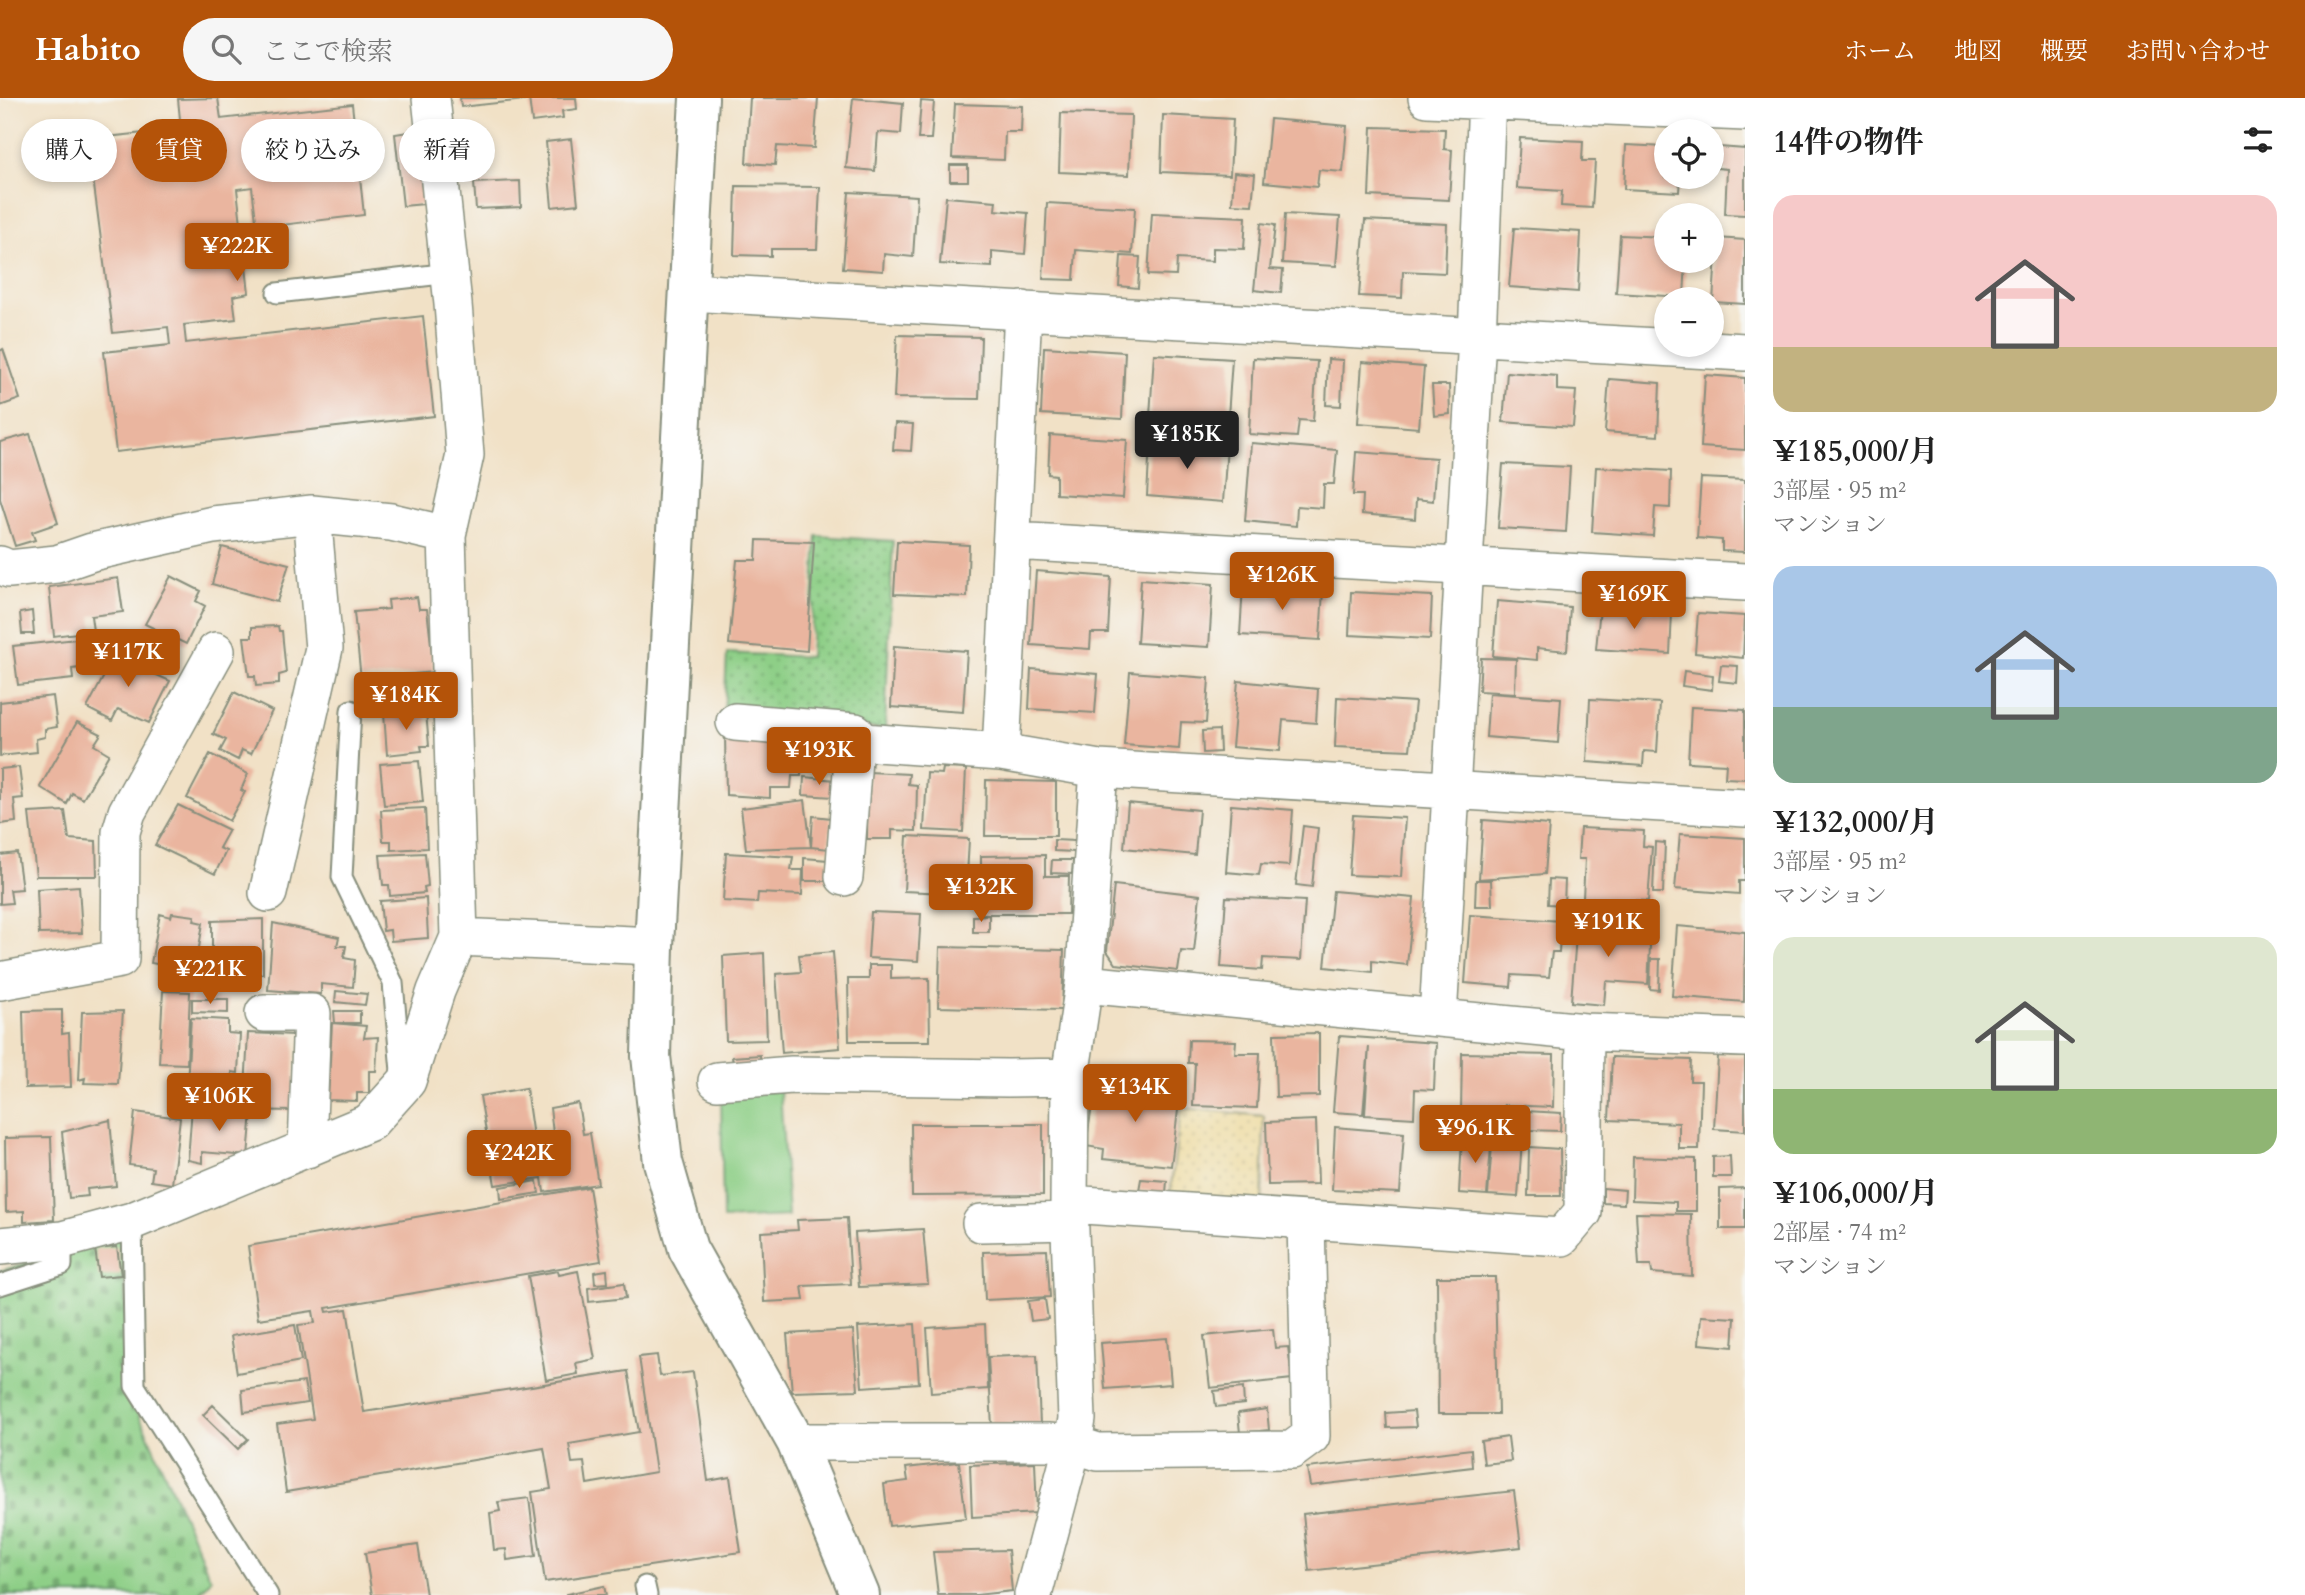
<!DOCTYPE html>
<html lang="ja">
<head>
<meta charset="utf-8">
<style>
  body { margin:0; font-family:Cardo,"Noto Serif JP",serif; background:#f6f6f6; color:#222; height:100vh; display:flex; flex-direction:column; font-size:26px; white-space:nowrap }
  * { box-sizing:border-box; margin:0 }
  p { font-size:23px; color:#767676 }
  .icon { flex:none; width:38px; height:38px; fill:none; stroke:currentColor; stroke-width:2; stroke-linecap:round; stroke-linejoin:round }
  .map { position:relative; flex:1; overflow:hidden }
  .sheet { display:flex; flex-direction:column; background:#fff; width:560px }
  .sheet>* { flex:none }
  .top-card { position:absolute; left:21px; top:21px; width:665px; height:63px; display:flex; gap:14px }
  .buttons { position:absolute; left:1654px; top:21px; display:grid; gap:14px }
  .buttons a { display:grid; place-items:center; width:70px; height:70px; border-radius:50%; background:#fff; box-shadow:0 4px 10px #0003; font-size:35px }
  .price { position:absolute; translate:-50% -60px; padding:0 16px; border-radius:7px; background:#b45309; color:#fff; font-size:23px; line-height:46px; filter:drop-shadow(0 2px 4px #0008) }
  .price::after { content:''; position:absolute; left:50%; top:42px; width:21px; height:16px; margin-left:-10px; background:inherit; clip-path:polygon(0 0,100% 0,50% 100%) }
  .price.current { background:#222; color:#fff }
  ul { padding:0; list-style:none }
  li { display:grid; align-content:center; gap:14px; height:371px; padding:0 28px }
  li span { display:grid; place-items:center; height:217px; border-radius:21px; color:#555 }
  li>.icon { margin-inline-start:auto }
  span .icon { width:126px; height:126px; fill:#fffc; stroke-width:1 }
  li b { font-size:30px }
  h2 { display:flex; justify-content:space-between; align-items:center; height:84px; padding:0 28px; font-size:30px }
  .chip { padding:0 24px; border-radius:32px; background:#fff; box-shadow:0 4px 10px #0003; font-size:24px; line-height:63px }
  .chip.current { background:#b45309; color:#fff }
  header { display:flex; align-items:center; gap:42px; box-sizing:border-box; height:98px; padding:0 35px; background:#b45309; color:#fff }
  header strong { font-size:33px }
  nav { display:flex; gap:38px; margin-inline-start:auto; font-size:24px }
  .search { width:490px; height:63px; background:#f6f6f6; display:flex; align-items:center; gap:18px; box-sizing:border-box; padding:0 24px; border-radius:38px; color:#767676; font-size:26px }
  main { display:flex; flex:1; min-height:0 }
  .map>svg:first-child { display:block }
  .grass { fill:#8ecf87; stroke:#56865e; stroke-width:2 }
  .sand { fill:url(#sand-dots); stroke:#868c69; stroke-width:2 }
  .cemetery { fill:url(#cemetery-stones); stroke:#56865e; stroke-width:2 }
  .garden { fill:url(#garden-dots); stroke:#56865e; stroke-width:2 }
  .building { fill:#eab59f }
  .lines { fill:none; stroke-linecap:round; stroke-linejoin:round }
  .service-casing { stroke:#888f7d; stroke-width:23 }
  .minor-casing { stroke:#888f7d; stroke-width:40 }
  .tertiary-casing { stroke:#888f7d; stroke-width:42 }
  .service { stroke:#fff; stroke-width:19 }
  .minor { stroke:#fff; stroke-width:37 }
  .tertiary { stroke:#fff; stroke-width:38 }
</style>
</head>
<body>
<header>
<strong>Habito</strong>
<div class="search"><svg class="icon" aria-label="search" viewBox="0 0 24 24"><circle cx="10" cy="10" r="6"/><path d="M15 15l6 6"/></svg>ここで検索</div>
<nav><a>ホーム</a><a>地図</a><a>概要</a><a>お問い合わせ</a></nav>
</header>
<main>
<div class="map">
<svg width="1745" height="1497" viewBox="0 0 1745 1497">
  <defs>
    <pattern id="sand-dots" width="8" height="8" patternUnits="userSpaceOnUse" patternTransform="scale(1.75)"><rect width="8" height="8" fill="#eeda9e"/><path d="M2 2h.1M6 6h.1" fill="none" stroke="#ccbc89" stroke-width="1.8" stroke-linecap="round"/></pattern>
    <pattern id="cemetery-stones" width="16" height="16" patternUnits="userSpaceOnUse" patternTransform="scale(1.75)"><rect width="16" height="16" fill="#8ecf87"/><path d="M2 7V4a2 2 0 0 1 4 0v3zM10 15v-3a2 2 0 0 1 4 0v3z" fill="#73a96f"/></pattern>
    <pattern id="garden-dots" width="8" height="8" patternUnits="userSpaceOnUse" patternTransform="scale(1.75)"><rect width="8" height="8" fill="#8ecf87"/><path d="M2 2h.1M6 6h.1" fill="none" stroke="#73a96f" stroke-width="1.8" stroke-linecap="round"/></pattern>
  </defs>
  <rect width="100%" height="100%" fill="#f6f6f2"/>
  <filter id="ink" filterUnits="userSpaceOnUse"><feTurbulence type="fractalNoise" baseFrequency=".0143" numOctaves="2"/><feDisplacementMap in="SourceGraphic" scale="14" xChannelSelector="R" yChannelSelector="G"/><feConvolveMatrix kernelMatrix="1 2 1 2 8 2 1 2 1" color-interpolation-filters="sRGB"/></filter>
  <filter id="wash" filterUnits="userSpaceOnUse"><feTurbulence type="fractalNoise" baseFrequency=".00686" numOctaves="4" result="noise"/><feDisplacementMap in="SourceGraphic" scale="28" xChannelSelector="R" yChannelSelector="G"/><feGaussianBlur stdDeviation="1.57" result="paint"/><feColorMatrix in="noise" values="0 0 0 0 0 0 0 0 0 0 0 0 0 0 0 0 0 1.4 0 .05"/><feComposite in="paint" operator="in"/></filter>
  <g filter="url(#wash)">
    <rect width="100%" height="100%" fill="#f1e1c6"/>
    <path class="grass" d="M780,992L788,1118L723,1121L721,996Z"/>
    <path class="sand" d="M1181,1010L1264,1018L1262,1110L1169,1105Z"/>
    <path class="cemetery" d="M123,1136L128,1292L211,1481L198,1497H0V1173Z"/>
    <path class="garden" d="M817,438L893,443L885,631L724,618L727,555L810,559Z"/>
    <g id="blocks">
      <path class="building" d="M218,0L221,21L352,6L364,117L257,130L252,89L237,91L249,195L233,198L236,221L184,227L186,245L423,218L434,318L116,354L104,254L170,247L168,229L113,235L88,41L181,31L178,1Z
        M460,0H524V2L461,9Z
        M529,0H576L577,11L562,13L563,20L532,24Z
        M750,0H818L814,50L777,48L775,67L746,65Z
        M853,0L903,5L901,36L878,34L875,73L846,70Z
        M921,3L934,4L931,41H918Z
        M955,6L1022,8L1021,34H1005L1004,62L952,60Z
        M1061,15L1131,17L1129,77L1059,74Z
        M1163,17L1233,21L1230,77L1161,74Z
        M1270,21L1347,28L1343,74L1319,72L1317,89L1264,84Z
        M1372,29L1445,31L1444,51L1452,52L1449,102L1369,98Z
        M415,33L424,106L403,108L395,36Z
        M1520,40L1583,43L1582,63H1595L1592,110L1561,108L1562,93L1517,90Z
        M571,41L578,106L552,109L546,44Z
        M1626,47L1666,49V79H1680L1679,94L1624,91Z
        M1719,49L1745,51V117L1725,116L1727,71L1717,70Z
        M950,67H968V83H950Z
        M1234,74L1255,76L1252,107L1232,106Z
        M520,83L521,109L476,111L474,85Z
        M736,88L820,89L817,151H771V158L734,157Z
        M849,94L917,98L913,159L884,156L883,173L843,170Z
        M946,99L996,103L995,112L1028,115L1025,156L992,153V169L940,166Z
        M1047,105L1135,110L1132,156L1076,152L1074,182L1043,181Z
        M1152,115L1246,119L1244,151L1213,150V163L1177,161L1176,178L1148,177Z
        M1285,116L1340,119L1336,168L1282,165Z
        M1365,122L1447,126L1445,175L1403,173L1402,200L1359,198Z
        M1261,125L1275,127L1270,171L1283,172L1281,195L1254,192Z
        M1514,130L1581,134L1578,194L1509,189Z
        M1620,137L1666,139V163H1686L1684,199L1616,195Z
        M1717,140L1745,142V206L1713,204Z
        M1121,158L1140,159L1138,190L1119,188Z
        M897,237L981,239L979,301L894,300Z
        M1044,249L1125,254L1122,321L1041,316Z
        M3,251L20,301L0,308V253Z
        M1154,256L1232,261L1227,333L1213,332V322L1150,318Z
        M1253,260L1317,263L1313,323L1299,322L1297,339L1249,336Z
        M1328,261L1343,262L1341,308L1326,307Z
        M1362,264L1424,269L1419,330L1358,325Z
        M1507,274L1557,278V292L1576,293L1573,329L1503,324Z
        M1705,277L1745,280V352L1701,349Z
        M1609,281L1660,285L1658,338L1605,334Z
        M1432,287H1449L1450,316L1434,318Z
        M895,325L913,326L911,353L893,352Z
        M30,336L58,425L32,434L35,442L15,448L0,401V344Z
        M1050,337L1127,342L1123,400L1056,396V377L1048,376Z
        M1150,343L1227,348L1223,404L1147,398Z
        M1251,345L1337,352L1334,386H1324L1323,410L1297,408L1296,428L1245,423Z
        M1356,354L1436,360L1433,403L1416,401L1415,421L1362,416L1363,397H1353Z
        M1503,366L1570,369L1566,434L1498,430Z
        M1596,369L1671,373L1670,410L1655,409L1653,438L1592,434Z
        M1701,380L1745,382V454L1722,453V442L1697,440Z
        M757,442L814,444L807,553L729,546L737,462H756Z
        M897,443L969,447L967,499L894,496Z
        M222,449L289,466L277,504L212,486Z
        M1036,473L1111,479L1108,535H1091L1090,551L1031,547Z
        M171,478L201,493L196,503L205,508L186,546L145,526Z
        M118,480L123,514L91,518L93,533L54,538L49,489Z
        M1141,481L1213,486L1209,549L1137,545Z
        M1243,487L1323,492L1320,542L1240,537Z
        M1351,494L1432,498L1430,541L1349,537Z
        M417,499L419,511H427L434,574L361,581L354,514L389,511L388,502Z
        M1497,503L1570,509L1567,553L1537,550V562L1493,558Z
        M1600,510L1672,515L1670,556L1596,551Z
        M32,513L34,536H22L20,515Z
        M1698,515L1745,518L1743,560L1695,555Z
        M278,528L279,533H282L286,575L279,577V586L256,588L255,578H249L244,539H252V529Z
        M85,540L89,569L72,571L73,581L18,587L13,548Z
        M121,546L140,556L134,567L170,583L149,625L118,611L112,623L87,610Z
        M894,548L967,553L963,614L891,609Z
        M1481,560L1516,561L1515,595L1479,593Z
        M1721,567L1738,568L1737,585L1719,583Z
        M1031,571L1098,576L1095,615L1029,611Z
        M1684,573L1713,577L1712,592L1682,588Z
        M1130,574L1209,580L1206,625L1181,624L1179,651L1124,647Z
        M1238,583L1318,591L1316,625L1283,622L1280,653L1232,649Z
        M234,594L272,613L251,656L242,652L238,662L220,653L226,642L213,636Z
        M1489,595L1561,600L1558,645L1486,639Z
        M53,598L57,629L45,631V639L36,641L37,654L0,658V604Z
        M1337,599L1415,604L1410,652L1335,649Z
        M1590,601L1660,605L1657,654L1644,653L1643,668L1587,664Z
        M1691,609L1745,612V681L1725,680L1726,666L1688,664Z
        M426,614L429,648H421L422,653L387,657L384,615Z
        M77,624L101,636L94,647L109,656L83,701L72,695L67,706L40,689Z
        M1219,632L1220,654L1203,655L1202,633Z
        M725,634L793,636V649L802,650L801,678H792L791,690H770V700L726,697Z
        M210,656L248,676L241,692L245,694L229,723L187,700Z
        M419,663L423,704L384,707L380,666Z
        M19,669L23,700L14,701L16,724L0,726V671Z
        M943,670L966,671L963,734L924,732L927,675L942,676Z
        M868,674L909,676L908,686L917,687L916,733L892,732V741H867Z
        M804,679L835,682L834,699L803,697Z
        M986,682L1056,684V738H985Z
        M805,702L811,749L746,751L741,710Z
        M1128,705L1199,712L1195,757L1124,750Z
        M178,707L229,732L219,750L226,753L215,776L155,747Z
        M1231,707L1293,712L1289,768L1261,766L1259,777L1226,774Z
        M425,710L427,750L391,752V743H383L381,712Z
        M65,713L69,741L96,743L97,778H36L29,715Z
        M1353,717L1405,720L1401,779L1349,777Z
        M813,718L831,720L829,751L811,749Z
        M1483,722L1549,727L1545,776L1479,781Z
        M1303,728L1318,730L1312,789L1296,787Z
        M1580,730L1644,733L1643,748L1652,749L1648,803L1583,800L1585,761H1578Z
        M1680,736L1745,740V783H1739V796L1675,791Z
        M907,738L969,741L966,796L904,793Z
        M1054,742L1075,743V754L1054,753Z
        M1655,744L1665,745L1663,795H1653Z
        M17,755L22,791L10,792L12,805L0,806V757Z
        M425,755L428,788L424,789L425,795L390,798L389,787H383L380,757Z
        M726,755L793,759L791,772H803L802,797L758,795L757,805L723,803Z
        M1045,757V778H1069L1068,816H981V758Z
        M804,760L828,762L826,783H804Z
        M1052,762H1073L1072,776L1051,775Z
        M1549,781L1565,782L1564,807L1548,806Z
        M1476,782H1491L1492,808H1475Z
        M1114,787L1200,797L1194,854L1181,853L1178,873L1116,866L1107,853Z
        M79,788L82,835L39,836L37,791Z
        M1333,793L1414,800L1407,867L1372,863V874L1325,869Z
        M1226,799L1305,803L1301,862L1263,860L1262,872L1221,869Z
        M426,800L428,840L391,843L390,832L383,833L380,803Z
        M871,814L921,816L918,863L868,860Z
        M172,815L195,818L194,823L203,825L196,868H190V872L151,865L160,816L171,819Z
        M989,817V834H973V818Z
        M1470,817L1561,823L1559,854H1552L1549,879L1512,877L1511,889L1465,885Z
        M263,821V876H254V882L212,881V823Z
        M1577,824L1651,830L1648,886L1606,883L1604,907L1571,904Z
        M273,825L339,839L337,848H346L344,860L355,862L353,889L321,886V896L268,892Z
        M1677,828L1745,834L1744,904L1672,898Z
        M940,849L1064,852L1062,912L938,909Z
        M833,854L840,950L782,955L776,876L801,874L799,857Z
        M764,855L767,942L726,943L723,858Z
        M1651,861H1660L1659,892L1650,891Z
        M869,867H891V881L929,880L930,943H849L848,881H869Z
        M163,893L190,894L187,966L159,965Z
        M336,893L367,896L365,907L335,904Z
        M192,901H228V915L192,914Z
        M62,912V936L69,935L71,989L25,990L23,913Z
        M123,913L118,986L84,985L85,980L79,982L82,914Z
        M334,913H360V925H335Z
        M191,920L228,922V935L240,936L238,975L232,974V988L187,986Z
        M332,925L366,928L364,940L378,939L376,973H369V995H357V1003L328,1002Z
        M248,935L295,937L293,1013L244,1012Z
        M1319,935V998L1276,999L1274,936Z
        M1339,938L1436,945L1434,992L1415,991L1414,1020L1365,1017L1369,948L1363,1016L1333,1014Z
        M1189,942L1236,943L1235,955H1260L1257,1010L1193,1008L1195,965H1188Z
        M1462,955L1554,957L1553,1009L1504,1007V1016L1461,1015Z
        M760,957L761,972L734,973L732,959Z
        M1718,958L1745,959V1033L1714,1031Z
        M1612,959L1691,962L1690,983H1701L1699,1051H1679V1025L1609,1022Z
        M1129,985L1180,996L1171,1068L1103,1061L1104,1051L1086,1048L1093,1001L1096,1002L1097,991L1129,989Z
        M526,990L533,1039L553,1035L550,1010L578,1005L583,1036L590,1035L598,1086L544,1094L542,1080L495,1087L480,998Z
        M192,1009L252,1014L248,1058L202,1054V1065L188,1062Z
        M1526,1013L1561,1015L1560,1033L1526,1032Z
        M135,1014L180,1020L172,1086L151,1083L153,1070L129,1067Z
        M110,1022L116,1088L87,1091L88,1098L69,1100L62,1034Z
        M1316,1022L1318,1086L1268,1087L1266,1024Z
        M911,1026H1043V1097L912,1098Z
        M1335,1029L1404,1035L1400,1095L1332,1092Z
        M1478,1035L1492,1036L1487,1097L1459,1095L1462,1041L1477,1042Z
        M1493,1036H1507L1509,1041L1522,1042L1518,1099L1488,1097Z
        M51,1039L54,1122L24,1124V1113L6,1114L5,1040Z
        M1529,1049L1560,1051L1561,1098H1528Z
        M1730,1058L1731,1079H1713V1059Z
        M1633,1059L1696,1061V1113H1676V1104L1632,1102Z
        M1141,1081L1167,1083L1166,1095L1139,1092Z
        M537,1083L539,1095L501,1101L500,1089Z
        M589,1089L601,1163L326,1210L327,1214L347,1211L364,1314L628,1273L639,1334L569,1346L572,1365L584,1364L587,1386L656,1374L639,1259L657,1257L660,1278L693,1274L708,1383L730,1379L741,1454L545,1484L532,1394L551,1391L544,1350L286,1394L277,1326L313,1321L298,1227L315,1225L313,1213L258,1221L248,1148Z
        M1603,1090L1625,1092L1624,1106L1603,1105Z
        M1745,1090V1131H1720V1091Z
        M1636,1115L1691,1116L1692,1178L1652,1175L1651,1167H1639Z
        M847,1120L851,1186L802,1188L804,1202L764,1204L761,1134L798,1132L797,1122Z
        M923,1131L928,1186L859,1189L855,1135Z
        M117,1149L121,1177L99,1179L95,1151Z
        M1047,1152L1050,1199L985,1202L983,1154Z
        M607,1172L608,1185L595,1186L594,1174Z
        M558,1173L559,1177L578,1173L595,1261L576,1265L578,1276L546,1282L528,1178Z
        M1437,1179H1495L1498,1316H1438Z
        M624,1185L626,1200L589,1204L588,1190Z
        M1045,1201L1048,1221L1031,1223L1028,1203Z
        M1701,1218L1735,1220L1733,1249L1699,1246Z
        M915,1226L919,1285L862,1289L858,1229Z
        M985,1226L988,1291L931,1295L927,1230Z
        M295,1227L301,1263L237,1275L231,1238Z
        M1273,1231L1275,1250L1288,1249L1292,1281L1210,1290L1204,1238Z
        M853,1232L858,1292L792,1294L787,1236Z
        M1167,1240L1171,1286L1105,1291L1101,1245Z
        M1037,1257L1040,1326L992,1328L988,1259Z
        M304,1284L308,1305L244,1314L242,1292Z
        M1243,1290L1244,1306L1216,1309L1214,1293Z
        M213,1307L248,1341L238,1351L203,1317Z
        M1267,1311L1269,1332L1240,1335L1238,1315Z
        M1414,1313L1416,1329L1387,1330L1386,1315Z
        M1508,1339L1511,1363L1484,1366L1481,1343Z
        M1471,1351L1472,1369L1310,1388L1307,1370Z
        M959,1364L966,1420L889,1428L884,1386L908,1383L906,1370Z
        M1035,1364L1037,1415L972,1419L970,1367Z
        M1514,1393L1521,1449L1309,1473L1303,1416Z
        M529,1400L536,1458L507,1462L506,1451L494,1452L490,1415L500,1413L498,1404Z
        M418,1447L426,1497H372L365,1455Z
        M1008,1452L1012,1493L976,1497H938L933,1454Z
        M604,1488L606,1497H566V1496Z"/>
    </g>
  </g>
  <g filter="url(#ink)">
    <use href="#blocks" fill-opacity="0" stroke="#888f7d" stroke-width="2"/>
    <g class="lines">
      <g class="service-casing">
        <path id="service" d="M277,195L450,175
          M351,612L342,779L393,885L401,973
          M132,1123L135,1288L268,1497
          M0,1187L62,1167V1142
          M645,1488L647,1497"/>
      </g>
      <g class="minor-casing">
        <path id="minor" d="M431,0L453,206L465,357L447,437L459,839
          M1427,0L1745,14
          M689,194L1745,254
          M1012,443L1745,484
          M0,467L9,471L57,466L92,454L213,427L312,416L391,424L447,437
          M735,624L855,634L863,644L1001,654L1099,671L1745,710
          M1001,654L1023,212
          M844,779L855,634
          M268,795L324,550L312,416
          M0,883L120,861L121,734L127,714L216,553
          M1084,886L1585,934L1745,940
          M264,915H312L307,1051
          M1438,920L1477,239L1487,0
          M717,983L792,977L1008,980L1070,979
          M1069,1106L1562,1139L1583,1114L1585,934
          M981,1125L1070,1123
          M0,1148L62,1142L132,1123L370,1024L407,983L436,893L459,839L654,848
          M796,1344H1048L1073,1346L1098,1354L1292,1352L1311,1338L1306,1123
          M1033,1497L1073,1346L1077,1321L1069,1106L1070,979L1084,886L1099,671"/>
      </g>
      <g class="tertiary-casing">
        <path id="tertiary" d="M699,0L654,848L651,958L663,1064L688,1151L796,1344L860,1497"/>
      </g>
      <use href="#service" class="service"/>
      <use href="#minor" class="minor"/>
      <use href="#tertiary" class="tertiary"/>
    </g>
  </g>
</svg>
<div class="buttons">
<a><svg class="icon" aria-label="locate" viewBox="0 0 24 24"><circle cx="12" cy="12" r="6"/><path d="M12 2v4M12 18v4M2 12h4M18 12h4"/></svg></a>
<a>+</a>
<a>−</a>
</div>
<b class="price" style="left:237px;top:185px">¥222K</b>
<b class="price current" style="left:1187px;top:373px">¥185K</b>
<b class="price" style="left:1282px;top:514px">¥126K</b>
<b class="price" style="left:1634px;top:533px">¥169K</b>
<b class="price" style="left:128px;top:591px">¥117K</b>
<b class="price" style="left:406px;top:634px">¥184K</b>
<b class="price" style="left:819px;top:689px">¥193K</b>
<b class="price" style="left:981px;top:826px">¥132K</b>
<b class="price" style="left:1608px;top:861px">¥191K</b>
<b class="price" style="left:210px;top:908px">¥221K</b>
<b class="price" style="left:1135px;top:1026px">¥134K</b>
<b class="price" style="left:219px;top:1035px">¥106K</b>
<b class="price" style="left:1475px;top:1067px">¥96.1K</b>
<b class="price" style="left:519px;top:1092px">¥242K</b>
<div class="top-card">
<a class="chip">購入</a>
<a class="chip current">賃貸</a>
<a class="chip">絞り込み</a>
<a class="chip">新着</a>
</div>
</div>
<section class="sheet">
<h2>14件の物件<svg class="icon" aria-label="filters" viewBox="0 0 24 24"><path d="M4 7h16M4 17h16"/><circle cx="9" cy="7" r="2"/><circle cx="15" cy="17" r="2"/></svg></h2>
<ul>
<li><span style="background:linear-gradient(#f6c9c9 70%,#c2b280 0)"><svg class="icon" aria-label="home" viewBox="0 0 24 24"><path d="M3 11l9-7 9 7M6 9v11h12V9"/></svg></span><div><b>¥185,000/月</b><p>3部屋 · 95 m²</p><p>マンション</p></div></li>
<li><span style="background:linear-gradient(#a9c7e8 65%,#7fa58c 0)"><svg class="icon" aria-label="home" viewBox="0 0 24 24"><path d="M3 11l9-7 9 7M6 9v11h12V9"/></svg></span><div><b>¥132,000/月</b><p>3部屋 · 95 m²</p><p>マンション</p></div></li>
<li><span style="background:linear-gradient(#dfe7d0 70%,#8fb573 0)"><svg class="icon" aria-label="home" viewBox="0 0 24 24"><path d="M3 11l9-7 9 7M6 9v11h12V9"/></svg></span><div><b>¥106,000/月</b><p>2部屋 · 74 m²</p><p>マンション</p></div></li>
</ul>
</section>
</main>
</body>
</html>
